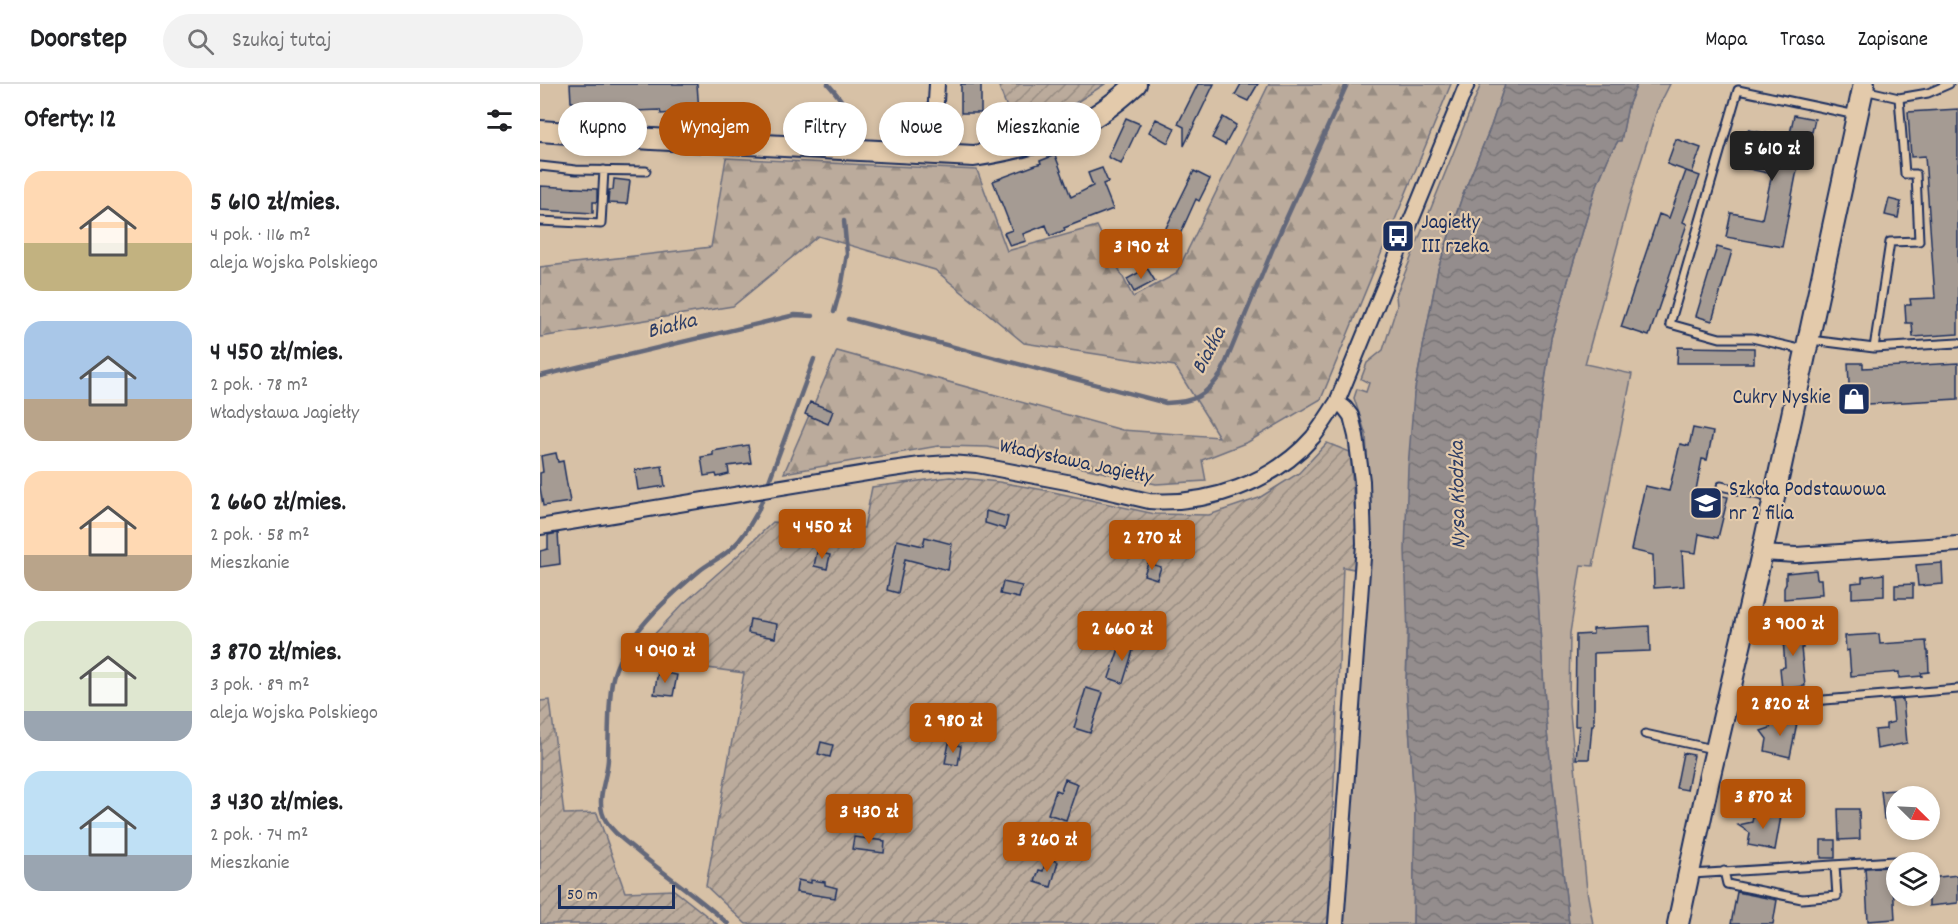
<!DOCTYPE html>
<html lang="pl">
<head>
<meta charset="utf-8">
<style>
  body { margin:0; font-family:Dekko,sans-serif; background:#f2f2f2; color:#202124; height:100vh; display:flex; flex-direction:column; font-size:22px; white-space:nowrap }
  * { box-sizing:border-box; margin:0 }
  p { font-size:20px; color:#757577 }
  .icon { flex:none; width:33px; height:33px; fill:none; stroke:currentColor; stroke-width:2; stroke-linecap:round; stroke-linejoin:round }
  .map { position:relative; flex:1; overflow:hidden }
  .panel { display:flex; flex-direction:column; background:#fff; width:540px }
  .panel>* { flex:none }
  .guide { position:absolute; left:18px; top:18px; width:570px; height:54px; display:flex; gap:12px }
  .needle { width:39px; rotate:114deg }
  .buttons { position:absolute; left:1346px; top:702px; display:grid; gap:12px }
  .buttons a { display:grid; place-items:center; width:54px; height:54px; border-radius:50%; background:#fff; box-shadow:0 3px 9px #0003; font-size:30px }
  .scale { position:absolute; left:18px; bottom:15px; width:117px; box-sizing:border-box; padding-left:6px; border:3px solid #1b2f5e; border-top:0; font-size:16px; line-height:21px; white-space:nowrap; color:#1b2f5e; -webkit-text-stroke:4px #e3caab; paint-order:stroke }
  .price { position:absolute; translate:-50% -51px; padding:0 14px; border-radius:6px; background:#b45309; color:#fff; font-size:20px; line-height:39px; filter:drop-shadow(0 2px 3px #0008) }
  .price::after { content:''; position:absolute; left:50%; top:36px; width:18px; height:14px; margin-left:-9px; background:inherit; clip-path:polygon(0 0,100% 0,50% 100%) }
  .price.on { background:#222; color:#fff }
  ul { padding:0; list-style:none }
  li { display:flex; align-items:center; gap:18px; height:150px; padding:0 24px }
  li span { display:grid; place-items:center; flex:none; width:168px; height:120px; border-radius:18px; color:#555 }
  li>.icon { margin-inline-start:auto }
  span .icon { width:72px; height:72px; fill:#fffc; stroke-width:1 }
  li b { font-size:26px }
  h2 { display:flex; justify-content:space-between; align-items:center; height:72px; padding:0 24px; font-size:26px }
  .pill { padding:0 21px; border-radius:27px; background:#fff; box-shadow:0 3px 9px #0003; font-size:21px; line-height:54px }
  .pill.on { background:#b45309; color:#fff }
  header { display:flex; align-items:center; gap:36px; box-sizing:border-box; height:84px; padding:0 30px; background:#fff; border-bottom:2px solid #e0e0e0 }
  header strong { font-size:28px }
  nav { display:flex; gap:33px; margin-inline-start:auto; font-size:21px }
  .search { width:420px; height:54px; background:#f2f2f2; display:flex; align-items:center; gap:15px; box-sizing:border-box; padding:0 21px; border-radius:33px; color:#757577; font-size:22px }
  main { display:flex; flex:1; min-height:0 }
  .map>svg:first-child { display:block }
  .grass { fill:#bbab9c; stroke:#6b6d7d; stroke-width:1.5 }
  .forest { fill:url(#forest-firs); stroke:#6b6d7d; stroke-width:1.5 }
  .garden { fill:url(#garden-furrows); stroke:#6b6d7d; stroke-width:1.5 }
  .water { fill:url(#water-waves); stroke:#64677a; stroke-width:1.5 }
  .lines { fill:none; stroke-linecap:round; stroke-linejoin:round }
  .stream { stroke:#64677a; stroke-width:4.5 }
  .building { fill:#a59b93; stroke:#1b2f5e; stroke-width:1.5 }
  .lane-casing { stroke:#1b2f5e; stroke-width:11 }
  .street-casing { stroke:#1b2f5e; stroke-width:18 }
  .secondary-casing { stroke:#1b2f5e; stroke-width:24 }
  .lane { stroke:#e3caab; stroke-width:7 }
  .street { stroke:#e3caab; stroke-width:14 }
  .secondary { stroke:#e3caab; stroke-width:20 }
  .labels { text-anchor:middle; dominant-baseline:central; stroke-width:4.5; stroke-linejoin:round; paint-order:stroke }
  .poi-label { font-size:21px; fill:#1b2f5e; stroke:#e3caab; text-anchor:start }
  .street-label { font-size:21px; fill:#1b2f5e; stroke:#e3caab }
  .water-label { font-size:22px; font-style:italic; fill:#2d3d65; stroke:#e3caab }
</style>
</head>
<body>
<header>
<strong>Doorstep</strong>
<div class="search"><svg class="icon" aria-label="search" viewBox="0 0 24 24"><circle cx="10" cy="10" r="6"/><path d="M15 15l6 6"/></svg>Szukaj tutaj</div>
<nav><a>Mapa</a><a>Trasa</a><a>Zapisane</a></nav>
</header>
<main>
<section class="panel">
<h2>Oferty: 12<svg class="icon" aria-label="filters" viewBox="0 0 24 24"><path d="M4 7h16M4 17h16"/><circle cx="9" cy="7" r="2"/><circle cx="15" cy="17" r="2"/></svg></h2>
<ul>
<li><span style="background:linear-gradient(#ffd9b3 60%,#c2b280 0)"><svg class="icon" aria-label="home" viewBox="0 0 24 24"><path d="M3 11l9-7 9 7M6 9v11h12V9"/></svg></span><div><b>5 610 zł/mies.</b><p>4 pok. · 116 m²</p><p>aleja Wojska Polskiego</p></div></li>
<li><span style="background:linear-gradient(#a9c7e8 65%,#b9a48a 0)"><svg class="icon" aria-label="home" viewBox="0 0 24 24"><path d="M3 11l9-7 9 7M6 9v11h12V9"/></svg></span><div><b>4 450 zł/mies.</b><p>2 pok. · 78 m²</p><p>Władysława Jagiełły</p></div></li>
<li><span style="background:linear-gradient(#ffd9b3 70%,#b9a48a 0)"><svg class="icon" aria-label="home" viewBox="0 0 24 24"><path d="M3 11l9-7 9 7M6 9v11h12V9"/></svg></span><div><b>2 660 zł/mies.</b><p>2 pok. · 58 m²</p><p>Mieszkanie</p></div></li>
<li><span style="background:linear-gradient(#dfe7d0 75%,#9aa5b1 0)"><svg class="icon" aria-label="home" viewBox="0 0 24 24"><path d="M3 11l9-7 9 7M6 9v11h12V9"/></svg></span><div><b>3 870 zł/mies.</b><p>3 pok. · 89 m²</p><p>aleja Wojska Polskiego</p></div></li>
<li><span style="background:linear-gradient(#bfe0f5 70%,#9aa5b1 0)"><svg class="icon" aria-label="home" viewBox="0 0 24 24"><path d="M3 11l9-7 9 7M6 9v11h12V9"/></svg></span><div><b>3 430 zł/mies.</b><p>2 pok. · 74 m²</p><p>Mieszkanie</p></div></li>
</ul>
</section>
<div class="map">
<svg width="1418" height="840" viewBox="0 0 1418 840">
  <defs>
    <pattern id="forest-firs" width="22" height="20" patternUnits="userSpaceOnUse" patternTransform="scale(1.5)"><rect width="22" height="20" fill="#bbab9c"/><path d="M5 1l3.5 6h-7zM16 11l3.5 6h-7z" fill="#978c82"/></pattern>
    <pattern id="garden-furrows" width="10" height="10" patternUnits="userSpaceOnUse" patternTransform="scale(1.5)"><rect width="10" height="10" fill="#bbab9c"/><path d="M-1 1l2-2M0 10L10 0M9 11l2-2" fill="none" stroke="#978c82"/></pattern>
    <pattern id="water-waves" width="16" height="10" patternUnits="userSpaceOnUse" patternTransform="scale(1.5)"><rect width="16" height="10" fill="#948d8d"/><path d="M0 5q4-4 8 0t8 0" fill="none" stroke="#787476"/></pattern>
  </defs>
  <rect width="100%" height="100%" fill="#d7c1a6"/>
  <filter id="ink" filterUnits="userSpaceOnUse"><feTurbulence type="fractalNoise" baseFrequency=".0167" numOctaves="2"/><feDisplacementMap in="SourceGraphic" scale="12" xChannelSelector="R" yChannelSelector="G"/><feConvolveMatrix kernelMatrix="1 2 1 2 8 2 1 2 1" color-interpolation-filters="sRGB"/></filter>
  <g filter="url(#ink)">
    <path class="grass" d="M941,0H965L951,42L922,113L898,185L874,310L866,599L875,729L873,840H803L831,445L826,351L814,314L817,305L826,308L829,299L821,295L827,279L843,266L857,222L856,211Z
      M1097,0H1130L1117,26L1096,93L1045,280L1092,290L1053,482L1041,481L1030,549L1029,619L1047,807L1053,840H1029L1007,648L992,427L1000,332L1011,254L1055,106L1070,70L1078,57L1081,56L1088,22Z"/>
    <path class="forest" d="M729,0H911L781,315L708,358L662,376L666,397L616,400L448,363L398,362L244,389L297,267L582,346L679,353L635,282L484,259L395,186L278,152L193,222L0,253V183L171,163L186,74L437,86L467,167L557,142L593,213L636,190Z"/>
    <path class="garden" d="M458,0H565L523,27L474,42Z
      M787,359L810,368L817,452L814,485L803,483L788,840H206L166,802L204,589L92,574L143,520L195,474L233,438L324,444L332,403L410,393L459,398L504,406L615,430L669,431L719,414L759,389Z
      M10,616L24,730L57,729L85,808L134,806L177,840H0V617Z"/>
    <path class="water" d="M965,0H1097L1088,22L1081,57H1078L1070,70L1055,106L1011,254L1000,332L992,427L1007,648L1029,840H873L875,729L866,599L868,552L865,466L868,383L874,310L898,185L922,113L951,42Z"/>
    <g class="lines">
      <path class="stream" d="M288,0C303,17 314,31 311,54
        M294,228L302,199L307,170L304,137
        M308,235L626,319C653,318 665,313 681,290L733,164L807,0
        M0,292L255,231L273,232
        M188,840C158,812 123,790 92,763C83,756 72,747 66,737C54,718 67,696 68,675C69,650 68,623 72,598C80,556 127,514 158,488C168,479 182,474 192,464C203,454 210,441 218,427L274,275"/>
    </g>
    <path class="building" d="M30,0H157L159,27L121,30L120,26L69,28V23L34,26L33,18H31Z
      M421,0H441V29H421Z
      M658,0H674L644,62V43L638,40Z
      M701,0H718L708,17L695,11Z
      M1418,25V250L1373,253L1372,239H1366L1365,221H1371L1370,215L1395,214L1385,72L1371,73L1368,28Z
      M1254,31L1275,35L1272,48L1267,47L1257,86L1242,163L1186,153L1191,129L1222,135L1232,90L1200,83L1208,46L1249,54Z
      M683,33L696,41L685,61L672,54Z
      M586,34L600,40L581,80L568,73Z
      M616,35L635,44L628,59L609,48Z
      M1136,55L1161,64L1152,89L1127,80Z
      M515,71L531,113L553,102L548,89L562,84L568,98L563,100L573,125L524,144L525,146L510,152L506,141L483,150L486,157L470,162L464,149L472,146L453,97L501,79L500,77Z
      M654,87L670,95L659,117L656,115L637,157L623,150Z
      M1146,87L1160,92L1143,138L1147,140L1109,252L1081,243L1119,130L1129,134Z
      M74,95L90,97L87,120L68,119L69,106H73Z
      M0,102L57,105V118H53V129L0,126Z
      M1349,115L1361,118L1358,134L1345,131Z
      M1177,163L1192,167L1172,237L1156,232Z
      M607,184L615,197L594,208L587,195Z
      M1138,263L1214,264V279H1137Z
      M1308,279H1323V284L1418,279V315L1310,321Z
      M270,318L293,327L288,340L265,330Z
      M1153,344L1173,348L1167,376L1162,375L1156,406L1188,413L1178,454L1159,450L1156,469L1142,467L1144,502L1114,504L1113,471L1091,466L1105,402L1129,407L1140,360L1149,362Z
      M208,361L211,379L188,382L189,390L177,393L176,390L164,392L161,373L173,371V367Z
      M16,369L18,378L23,377L30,418L3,422L0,403V389L3,388L1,372Z
      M122,382L125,402L98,406L95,386Z
      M446,427L468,433L465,445L445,439Z
      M619,441L631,446L627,457L615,453Z
      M18,449L20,480L0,483V467L8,465V451Z
      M385,453L412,460L408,486L365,475L358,509L347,506L357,456L383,462Z
      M277,468L290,471L287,485L274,482Z
      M608,479L621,483L617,495L604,491Z
      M1402,479L1403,500L1378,502L1376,481Z
      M1276,486L1277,495H1281L1282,510H1278V512L1244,515V504L1246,500V489Z
      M1344,490V512L1312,514V499L1322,498V493Z
      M463,498L482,502L479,514L460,510Z
      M1373,500V514H1355V501Z
      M210,535L237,540L235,554L208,549Z
      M1261,539L1263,564H1261L1265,602L1242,605L1240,584L1245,583L1242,540Z
      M1109,542L1110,567L1054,569V641H1052L1049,675H1036L1039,642H1035L1036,551L1053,550V545Z
      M1339,550L1340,560L1386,557L1387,567H1388L1389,588L1381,589L1382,592L1359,594V588L1311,592L1309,566L1306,567L1305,552Z
      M582,556L595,560L583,599L569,594Z
      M118,588L137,591L133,612L114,610Z
      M546,604L563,609L550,649L534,644Z
      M1363,615L1367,659L1337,665L1335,646L1346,645V640L1354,638L1352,616Z
      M1232,633L1257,639L1250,673L1225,667L1227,655L1221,647L1230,644Z
      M281,658L293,661L290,673L278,670Z
      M409,659L421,662L418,681L405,679Z
      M1143,669L1154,671L1147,706L1136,704Z
      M525,695L538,700L526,736L508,730L516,706L520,708Z
      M1356,706V734L1344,735L1341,707Z
      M1298,725H1319L1320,755L1299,756Z
      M1214,726L1241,732L1235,766L1208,761L1210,749L1198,741L1212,738Z
      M314,753L345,757L344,769L312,765Z
      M1281,756H1295V774H1281Z
      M506,774L518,778L511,803L495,798L499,786L503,787Z
      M1352,783L1355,835L1328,837L1325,784Z
      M1418,791V819L1389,822V794Z
      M258,796L271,799V796L285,798V801L297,804L295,814L256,808Z
      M1197,808L1237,816L1233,840H1191Z"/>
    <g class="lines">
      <g class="lane-casing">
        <path id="lane" d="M1324,6L1359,14
          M0,82L36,86L106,87
          M0,137L61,140L64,86
          M1271,256L1334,264L1418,259
          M1334,264L1350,158L1379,157L1376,90H1365L1359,14L1388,9L1409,0
          M1264,266L1212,254H1180L1130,240L1198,6L1316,31
          M1181,402L1231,414
          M1187,624L1418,605
          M1105,650L1173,665
          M1184,787L1187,800L1262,815L1297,812L1295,782
          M1152,790L1354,777"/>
      </g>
      <g class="street-casing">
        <path id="street" d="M393,70L397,0
          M0,443L339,387L380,381L409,379L437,381L532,399L609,417C668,421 733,399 773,353C782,342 789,330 797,318L927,0
          M1222,469L1256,471L1418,460
          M796,840L824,460L822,397L816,352L811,332L805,324L797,318"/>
      </g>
      <g class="secondary-casing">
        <path id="secondary" d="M0,47L112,55L434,72C501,61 545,48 596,0
          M1138,840L1169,695L1222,469L1324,0"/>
      </g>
      <use href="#lane" class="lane"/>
      <use href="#street" class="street"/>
      <use href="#secondary" class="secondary"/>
    </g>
  </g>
  <defs>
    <g id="bus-square" transform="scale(1.725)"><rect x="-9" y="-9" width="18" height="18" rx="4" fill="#1b2f5e" stroke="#e3caab"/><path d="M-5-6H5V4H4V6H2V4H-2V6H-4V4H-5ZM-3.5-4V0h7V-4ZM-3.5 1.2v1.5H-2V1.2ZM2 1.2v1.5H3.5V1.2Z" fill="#fff"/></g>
    <g id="shop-square" transform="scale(1.725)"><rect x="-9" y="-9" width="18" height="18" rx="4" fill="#1b2f5e" stroke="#e3caab"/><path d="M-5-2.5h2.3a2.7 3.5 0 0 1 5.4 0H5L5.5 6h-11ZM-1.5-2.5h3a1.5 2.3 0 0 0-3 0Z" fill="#fff"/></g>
    <g id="school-square" transform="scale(1.725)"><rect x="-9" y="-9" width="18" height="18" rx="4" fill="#1b2f5e" stroke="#e3caab"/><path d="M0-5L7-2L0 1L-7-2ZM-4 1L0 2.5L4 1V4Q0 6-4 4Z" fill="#fff"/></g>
  </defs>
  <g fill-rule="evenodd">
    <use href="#bus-square" x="858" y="152"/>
    <use href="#shop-square" x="1314" y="315"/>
    <use href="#school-square" x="1166" y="419"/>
  </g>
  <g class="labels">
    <g class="poi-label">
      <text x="881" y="140">Jagiełły<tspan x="881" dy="24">III rzeka</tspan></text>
      <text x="1291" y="315" text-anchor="end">Cukry Nyskie</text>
      <text x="1189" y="407">Szkoła Podstawowa<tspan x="1189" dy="24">nr 2 filia</tspan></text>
    </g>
    <g class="street-label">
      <text transform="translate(536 379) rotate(12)">Władysława Jagiełły</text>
    </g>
    <g class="water-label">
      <text transform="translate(132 243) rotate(-14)">Białka</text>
      <text transform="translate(670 267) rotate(-62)">Białka</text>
      <text transform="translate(919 411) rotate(-91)">Nysa Kłodzka</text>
    </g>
  </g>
</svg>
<div class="buttons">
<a><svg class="needle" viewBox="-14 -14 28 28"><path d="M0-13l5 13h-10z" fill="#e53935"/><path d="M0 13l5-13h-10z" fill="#757577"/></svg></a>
<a><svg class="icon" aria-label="layers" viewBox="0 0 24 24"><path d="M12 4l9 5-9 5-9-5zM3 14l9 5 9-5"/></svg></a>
</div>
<div class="scale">50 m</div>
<b class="price on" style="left:1232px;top:98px">5 610 zł</b>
<b class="price" style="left:601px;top:196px">3 190 zł</b>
<b class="price" style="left:282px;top:476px">4 450 zł</b>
<b class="price" style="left:612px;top:487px">2 270 zł</b>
<b class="price" style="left:1253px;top:573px">3 900 zł</b>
<b class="price" style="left:582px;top:578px">2 660 zł</b>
<b class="price" style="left:125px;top:600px">4 040 zł</b>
<b class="price" style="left:1240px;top:653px">2 820 zł</b>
<b class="price" style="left:413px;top:670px">2 980 zł</b>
<b class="price" style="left:1223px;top:746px">3 870 zł</b>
<b class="price" style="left:329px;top:761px">3 430 zł</b>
<b class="price" style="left:507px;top:789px">3 260 zł</b>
<div class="guide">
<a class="pill">Kupno</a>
<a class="pill on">Wynajem</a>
<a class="pill">Filtry</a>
<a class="pill">Nowe</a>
<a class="pill">Mieszkanie</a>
</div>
</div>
</main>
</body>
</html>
